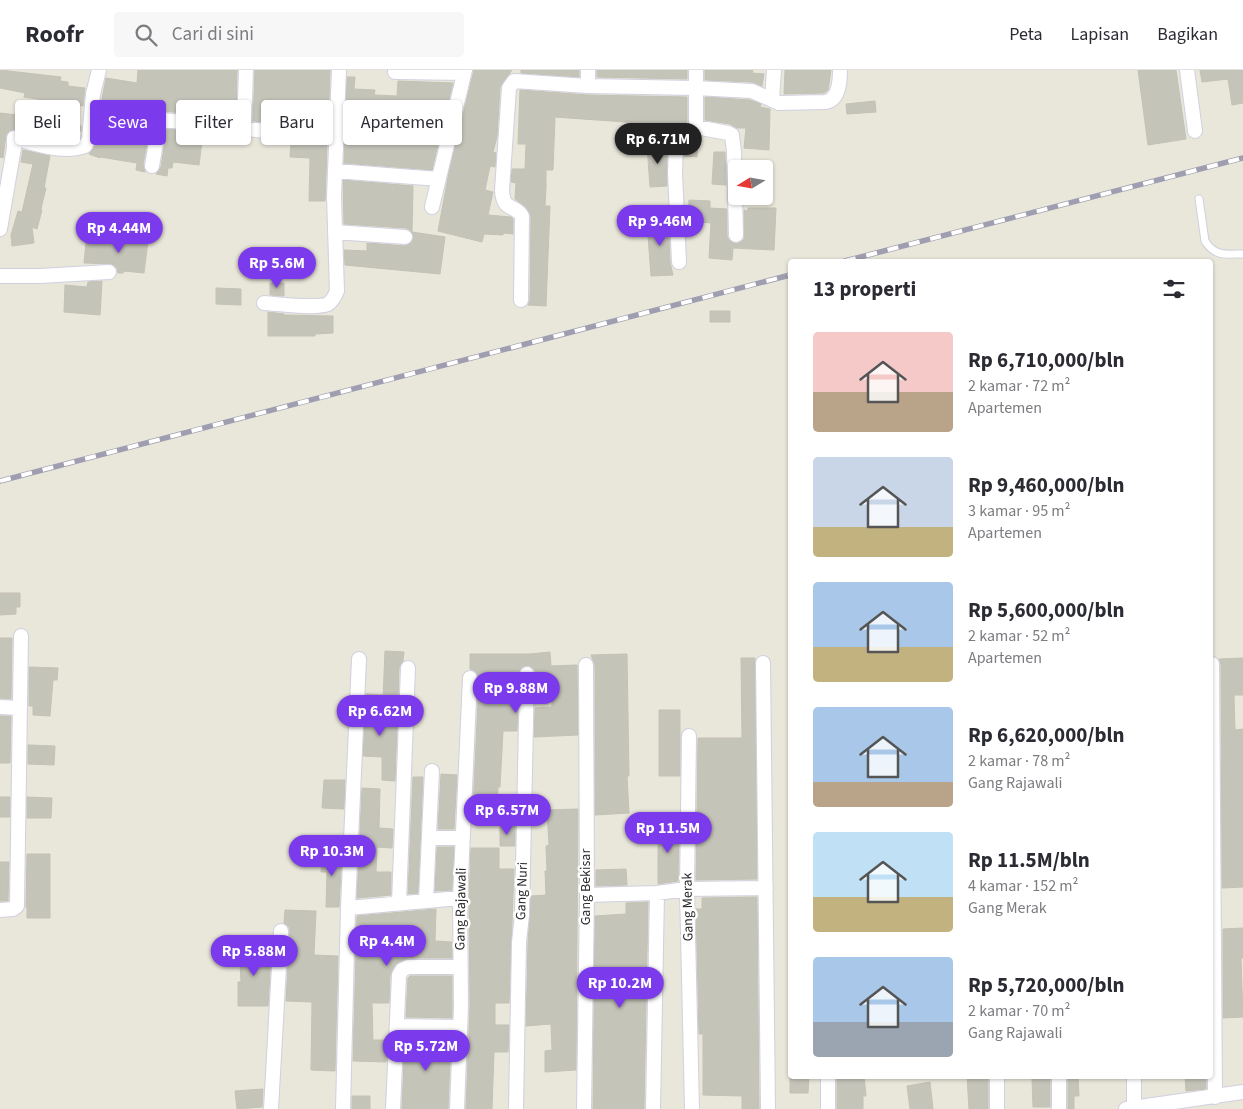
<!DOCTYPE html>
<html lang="id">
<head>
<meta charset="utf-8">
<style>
  body { margin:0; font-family:"Source Sans 3",sans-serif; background:#f7f7f7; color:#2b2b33; height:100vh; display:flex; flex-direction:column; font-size:19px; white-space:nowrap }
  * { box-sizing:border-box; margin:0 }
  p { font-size:16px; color:#7c7c81 }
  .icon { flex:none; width:28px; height:28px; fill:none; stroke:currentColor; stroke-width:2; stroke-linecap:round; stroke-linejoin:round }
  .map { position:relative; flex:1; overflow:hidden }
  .panel { position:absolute; left:788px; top:189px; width:425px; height:820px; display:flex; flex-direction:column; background:#fff; border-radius:5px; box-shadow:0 1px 4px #0004 }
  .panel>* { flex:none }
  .banner { position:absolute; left:15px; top:30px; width:475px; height:45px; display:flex; gap:10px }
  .needle { width:32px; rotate:259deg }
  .controls { position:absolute; left:728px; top:90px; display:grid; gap:10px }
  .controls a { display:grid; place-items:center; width:45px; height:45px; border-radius:5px; background:#fff; box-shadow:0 1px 4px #0004; font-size:25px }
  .price { position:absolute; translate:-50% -42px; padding:0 11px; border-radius:18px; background:#7c3aed; color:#fff; font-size:16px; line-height:32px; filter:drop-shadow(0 1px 2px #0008) }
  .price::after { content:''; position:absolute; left:50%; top:30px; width:15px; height:11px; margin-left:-8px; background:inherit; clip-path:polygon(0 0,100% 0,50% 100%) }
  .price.active { background:#222; color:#fff }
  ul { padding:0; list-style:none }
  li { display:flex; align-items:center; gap:15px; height:125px; padding:0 25px }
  li span { display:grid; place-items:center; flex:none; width:140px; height:100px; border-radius:5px; color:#555 }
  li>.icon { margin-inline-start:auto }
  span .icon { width:60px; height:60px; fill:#fffc; stroke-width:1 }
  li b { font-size:21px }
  h2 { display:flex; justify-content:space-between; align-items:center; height:60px; padding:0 25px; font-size:21px }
  .pill { padding:0 18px; border-radius:5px; background:#fff; box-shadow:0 1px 4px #0004; font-size:18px; line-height:45px }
  .pill.active { background:#7c3aed; color:#fff }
  header { display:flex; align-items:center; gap:30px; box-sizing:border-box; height:70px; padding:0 25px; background:#fff; border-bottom:1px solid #e1e1e2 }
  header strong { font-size:24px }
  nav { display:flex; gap:28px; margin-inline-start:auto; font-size:18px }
  .search { width:350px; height:45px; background:#f7f7f7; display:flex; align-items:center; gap:12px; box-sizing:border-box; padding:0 18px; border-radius:5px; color:#7c7c81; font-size:19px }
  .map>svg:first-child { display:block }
  .building { fill:#c5c4b9; stroke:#c4c2b4 }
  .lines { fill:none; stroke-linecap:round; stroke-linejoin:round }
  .lane-casing { stroke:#d0d0e0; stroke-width:9 }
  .street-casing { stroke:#d0d0e0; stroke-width:16 }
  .lane { stroke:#fff; stroke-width:7 }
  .street { stroke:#fff; stroke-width:14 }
  .rail-casing { stroke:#9f9eb1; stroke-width:5.5 }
  .rail { stroke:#fff; stroke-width:4; stroke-dasharray:11; stroke-linecap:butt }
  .labels { text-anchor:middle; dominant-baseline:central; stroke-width:5; stroke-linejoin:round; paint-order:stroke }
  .street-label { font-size:14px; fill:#282828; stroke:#fff }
</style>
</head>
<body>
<header>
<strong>Roofr</strong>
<div class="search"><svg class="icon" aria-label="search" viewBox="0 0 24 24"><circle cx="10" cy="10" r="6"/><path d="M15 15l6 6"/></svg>Cari di sini</div>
<nav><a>Peta</a><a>Lapisan</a><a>Bagikan</a></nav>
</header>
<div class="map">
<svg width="1243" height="1039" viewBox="0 0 1243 1039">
  <rect width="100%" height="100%" fill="#e9e6da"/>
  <path class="building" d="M0,0L61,7L60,11L68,12V16L85,18L83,36L24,27L25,23L0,18Z
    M138,0H237L236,49L101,34L106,8L137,13Z
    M255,0H330L328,58L253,51Z
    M474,0H512L500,17L497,67L493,82L496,83L495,97L490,96L485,120L493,122L488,145L511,147L513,149V164L503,163V165L484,164L482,172L438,161L449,102Z
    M521,0H579V7L521,3Z
    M597,0H687V9L597,7Z
    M705,0H753L752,3L764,4L762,16L752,12L705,10Z
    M785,0H831L828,20L824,23L784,24Z
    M1138,0H1176L1186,69L1148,75Z
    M1200,0H1243V33L1232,35L1228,9L1202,12Z
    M347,7H355L354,19L375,20L374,25L397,26L398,11L453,13L443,53L397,43L390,46L388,50V55L394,60L439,70L432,100L344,93Z
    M520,20L587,25L687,27V52L681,56L555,47L553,100H546V117L545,136H550L546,236L528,235L530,230L531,146L526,137L515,129L516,113L511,112L512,99H525L526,74H518Z
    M705,27L750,30L761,34L760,37L770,39L769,80L744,78L746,58H737L730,54L705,50Z
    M875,31L876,42L847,44L846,34Z
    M23,34L81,56V61L33,54V57L20,56Z
    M0,43L18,45L16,60L9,61L6,65L3,88L0,87Z
    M120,54L150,57L143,95L145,102L136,100L137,93L100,87V88L89,84L97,73L98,63L117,70Z
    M167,59L203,63L199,95L173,92L172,98H168L167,106L156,104L161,97Z
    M291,72L327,75L325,131H309L310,88L290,87Z
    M698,72L697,87L684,86L686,73Z
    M667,74V116L650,117L647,75Z
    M23,80L50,86L44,118H46L41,139L42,140L37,159L32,157L34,173L12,176L11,165L18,141L22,142L33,94L21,92Z
    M714,82H725L726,115L712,114Z
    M343,110L413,116L412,162L445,167L440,204L345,195L344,180L367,181V173L405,176L412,172L414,167L410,160L406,158L344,154Z
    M689,130L710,131V138L727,139V166L729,170L736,174L741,172L744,169V140L748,141V138H776L774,180L733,178L732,190L709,188L711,153L688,151Z
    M663,145L664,149H668L670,192L673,205L651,206L648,166H652L649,146Z
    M114,167L148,171L144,203L124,201L123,203H118L117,198L112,194L84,193L86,172L113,175Z
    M102,211L100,245L64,242L65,215L87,217L88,212Z
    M270,213H284V226L270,225Z
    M216,218L241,219V235L216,234Z
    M710,241H730V252H710Z
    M268,242L284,244V245L333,246V263L315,264V266H268Z
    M0,523H20V537H16V544L0,545Z
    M0,568H12L11,629L0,628Z
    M385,581L404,582L403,591L399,598L398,630L383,629Z
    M550,582L551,596L577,595L578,665L534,667L535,638L552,637L551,611L536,612L535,600L528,595L520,599L518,605L501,604V628H503L502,631H518L517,661H503L500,717H498L497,740H473L479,608L475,601L470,599V584H530Z
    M627,584L629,706H627L629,743L595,745V595L591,585Z
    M741,588H755L757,809L696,810L698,668H742Z
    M1243,588V625H1234L1235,660L1243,659V817L1222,818L1221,594L1219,589Z
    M29,597L58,598L57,610H53L50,646L33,645V636H29Z
    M366,624L383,625L382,655L397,656L395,711L382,710V687L363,686Z
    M659,640H680V706H659Z
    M0,646H11L10,693H0Z
    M28,675L55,676L54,695L28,694Z
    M441,704L457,705L454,759H438Z
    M413,707H423L418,823L408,824Z
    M324,710H345L344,739L322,738Z
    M362,718L380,719L379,758L393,759L392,778L377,777L376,802H391V825L357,828Z
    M0,727H10V747H0Z
    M27,727L52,728L51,748H27Z
    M578,739L576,1000L545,1002V981L552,980L551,954L526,956L528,873L531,826L546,825L545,801H547L546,776L549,775L547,740Z
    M500,755L515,756V776H500Z
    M658,755H679L678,811L658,814Z
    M437,777H454L452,820L435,821Z
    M471,778H499V799H514L509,933H495V955H509L508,982H494L492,1039H466L470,936L469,828Z
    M322,782H342L339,837H326L327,802H321Z
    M27,784H50V848H27V837H26Z
    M0,792H9L8,831H0Z
    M626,799L627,815L596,816V800Z
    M757,827L759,1039H742V1026L703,1025V964H699L696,839H702V828Z
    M648,832L644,1039H593L595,846L626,844V833Z
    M436,839L435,871L452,872V888H408L395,895L390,905L389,933H372L373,970H387L386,992L353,991L357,846Z
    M285,840L316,841L314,885L338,886L335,1001L311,1000L312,932L286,931L290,861L289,857L284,853Z
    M1243,858V888H1241L1243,947L1223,948V859Z
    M239,874H257L258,885H271L268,936H238V912H241Z
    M410,906H452V948L406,947L408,908Z
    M405,965L451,966L448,1039H402Z
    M790,1006H809L808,1023H790Z
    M837,1006H864L866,1026H863V1039H837Z
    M967,1006H988V1039H969Z
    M1068,1006H1078L1079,1026H1074V1039H1068Z
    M1185,1006H1206V1019L1186,1021Z
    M1050,1007V1037H1033L1032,1008Z
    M930,1012L933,1039H910L907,1016Z
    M263,1019L262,1037L237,1039L235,1021Z
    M352,1026H370V1039H352Z"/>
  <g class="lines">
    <g class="lane-casing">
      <path id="lane" d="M1199,129L1205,171C1215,187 1226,184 1243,184"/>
    </g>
    <g class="street-casing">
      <path id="street" d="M1187,0L1195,61
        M395,2L464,3
        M588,16V0
        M772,30L774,0
        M92,42L244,59L336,67
        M396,52L450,63
        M696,57V0
        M244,59L246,0
        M152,96L160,49
        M335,101L439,109
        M432,137L465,0
        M0,159L14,78V68C36,74 64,84 85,76L89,69L93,24L99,0
        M335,162L405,167
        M679,192L675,103L676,73L680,67L696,57L728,63L732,65L734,82L736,165
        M0,206H40L109,202
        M521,230L522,146C515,134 503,142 502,120L509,18L514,11L588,16L696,18L752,21L779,33L825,32C839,30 840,12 840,0
        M264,233C278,234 317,239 328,234C332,231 335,226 337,221L334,127L339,0
        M763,593L768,1039
        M1212,594L1215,1027
        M0,637L18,638
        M689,666L687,819L692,1039
        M430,768H463
        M587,825L657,823L687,819L766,818
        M426,830L432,701
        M399,833L408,598
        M348,838L460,828
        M0,840L13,839L17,836L21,566
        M397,956L460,957
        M828,1006V1039
        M997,1006V1039
        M1134,1006V1038
        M271,1039L281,861
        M343,1039L348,838L359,589
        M393,1039L399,905L402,900L408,897H460
        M457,1039L461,936L460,828L470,608
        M516,1039L519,872L522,845L527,604
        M584,1039L587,825L586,595
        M653,1039L657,823
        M1059,1039V1006
        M1126,1039L1243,1022"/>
    </g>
    <use href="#lane" class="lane"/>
    <use href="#street" class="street"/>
    <g class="rail-casing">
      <path id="rail" d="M845,191L1243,88
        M0,411L790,205"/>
    </g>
    <use href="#rail" class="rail"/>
  </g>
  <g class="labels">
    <g class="street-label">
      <text transform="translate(586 817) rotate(-90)">Gang Bekisar</text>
      <text transform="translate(522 821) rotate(-88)">Gang Nuri</text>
      <text transform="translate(688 837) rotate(-91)">Gang Merak</text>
      <text transform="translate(461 839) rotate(-89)">Gang Rajawali</text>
    </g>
  </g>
</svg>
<div class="controls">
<a><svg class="needle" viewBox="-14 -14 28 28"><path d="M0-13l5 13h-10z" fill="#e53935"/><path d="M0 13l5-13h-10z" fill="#7c7c81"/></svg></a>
</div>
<b class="price active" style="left:658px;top:95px">Rp 6.71M</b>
<b class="price" style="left:660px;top:177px">Rp 9.46M</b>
<b class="price" style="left:119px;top:184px">Rp 4.44M</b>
<b class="price" style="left:277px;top:219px">Rp 5.6M</b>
<b class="price" style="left:516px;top:644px">Rp 9.88M</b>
<b class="price" style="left:380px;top:667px">Rp 6.62M</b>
<b class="price" style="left:507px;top:766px">Rp 6.57M</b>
<b class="price" style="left:668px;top:784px">Rp 11.5M</b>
<b class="price" style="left:332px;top:807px">Rp 10.3M</b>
<b class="price" style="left:387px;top:897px">Rp 4.4M</b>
<b class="price" style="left:254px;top:907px">Rp 5.88M</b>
<b class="price" style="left:620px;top:939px">Rp 10.2M</b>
<b class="price" style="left:426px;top:1002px">Rp 5.72M</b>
<div class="banner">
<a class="pill">Beli</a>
<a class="pill active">Sewa</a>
<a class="pill">Filter</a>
<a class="pill">Baru</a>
<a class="pill">Apartemen</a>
</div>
<section class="panel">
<h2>13 properti<svg class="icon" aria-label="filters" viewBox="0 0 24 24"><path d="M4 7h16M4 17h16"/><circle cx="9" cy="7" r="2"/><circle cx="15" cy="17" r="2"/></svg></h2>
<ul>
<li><span style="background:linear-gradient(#f6c9c9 60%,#b9a48a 0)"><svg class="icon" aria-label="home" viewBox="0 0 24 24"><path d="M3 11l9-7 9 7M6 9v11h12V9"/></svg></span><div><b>Rp 6,710,000/bln</b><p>2 kamar · 72 m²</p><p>Apartemen</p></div></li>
<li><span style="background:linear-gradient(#c9d6e8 70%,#c2b280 0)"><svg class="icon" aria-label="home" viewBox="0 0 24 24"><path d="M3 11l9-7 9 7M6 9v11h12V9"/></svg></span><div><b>Rp 9,460,000/bln</b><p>3 kamar · 95 m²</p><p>Apartemen</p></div></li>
<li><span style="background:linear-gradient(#a9c7e8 65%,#c2b280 0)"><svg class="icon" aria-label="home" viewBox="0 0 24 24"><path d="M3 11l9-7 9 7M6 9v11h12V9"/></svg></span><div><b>Rp 5,600,000/bln</b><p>2 kamar · 52 m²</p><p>Apartemen</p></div></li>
<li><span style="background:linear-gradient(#a9c7e8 75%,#b9a48a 0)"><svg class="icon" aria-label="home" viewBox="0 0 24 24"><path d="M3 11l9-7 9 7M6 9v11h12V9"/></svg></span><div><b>Rp 6,620,000/bln</b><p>2 kamar · 78 m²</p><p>Gang Rajawali</p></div></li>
<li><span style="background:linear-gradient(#bfe0f5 65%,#c2b280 0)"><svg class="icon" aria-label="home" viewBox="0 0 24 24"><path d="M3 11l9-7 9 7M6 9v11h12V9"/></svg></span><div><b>Rp 11.5M/bln</b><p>4 kamar · 152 m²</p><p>Gang Merak</p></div></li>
<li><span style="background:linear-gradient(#a9c7e8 65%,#9aa5b1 0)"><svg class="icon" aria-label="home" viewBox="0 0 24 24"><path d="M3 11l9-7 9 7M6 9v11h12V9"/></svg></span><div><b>Rp 5,720,000/bln</b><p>2 kamar · 70 m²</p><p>Gang Rajawali</p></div></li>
</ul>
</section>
</div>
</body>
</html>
